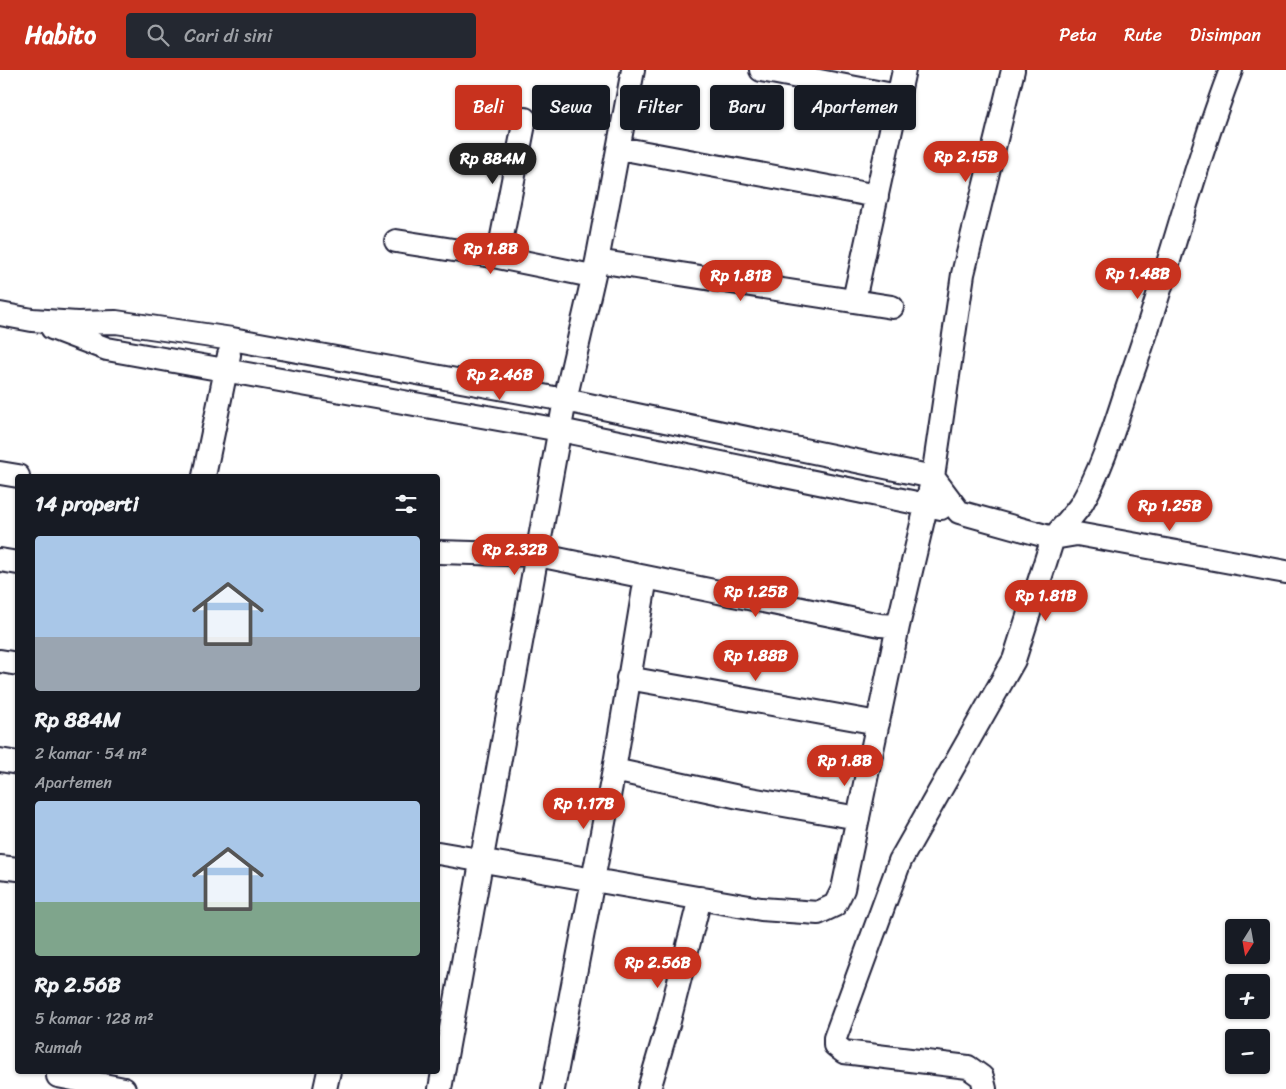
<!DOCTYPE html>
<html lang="id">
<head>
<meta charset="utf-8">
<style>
  body { margin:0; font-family:Sriracha,sans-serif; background:#242831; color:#f1f3f6; height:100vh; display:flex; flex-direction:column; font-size:19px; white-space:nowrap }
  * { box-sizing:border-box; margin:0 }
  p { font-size:16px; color:#9ea1a6 }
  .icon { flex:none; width:28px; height:28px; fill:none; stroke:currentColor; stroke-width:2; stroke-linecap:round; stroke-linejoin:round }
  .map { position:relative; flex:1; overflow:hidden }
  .side { position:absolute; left:15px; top:404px; width:425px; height:600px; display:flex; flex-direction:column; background:#171b24; border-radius:5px; box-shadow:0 1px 4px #0004 }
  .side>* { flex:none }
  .banner { position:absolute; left:455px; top:15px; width:475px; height:45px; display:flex; gap:10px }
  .needle { width:32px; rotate:191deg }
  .controls { position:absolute; left:1225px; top:849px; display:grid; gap:10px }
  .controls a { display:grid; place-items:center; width:45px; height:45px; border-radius:5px; background:#171b24; box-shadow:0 1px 4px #0004; font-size:25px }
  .price { position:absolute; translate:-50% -42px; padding:0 11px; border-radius:18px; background:#c8321e; color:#fff; font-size:16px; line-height:32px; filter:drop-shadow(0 1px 2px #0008) }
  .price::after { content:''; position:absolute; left:50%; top:30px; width:15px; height:11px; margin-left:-8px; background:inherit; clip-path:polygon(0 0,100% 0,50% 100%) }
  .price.active { background:#222; color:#fff }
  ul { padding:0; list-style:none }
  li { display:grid; align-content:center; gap:10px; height:265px; padding:0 20px }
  li span { display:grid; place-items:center; height:155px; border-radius:5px; color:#555 }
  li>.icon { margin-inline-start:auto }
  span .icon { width:90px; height:90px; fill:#fffc; stroke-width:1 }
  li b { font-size:21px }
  h2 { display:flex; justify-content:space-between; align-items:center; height:60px; padding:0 20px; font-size:21px }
  .pill { padding:0 18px; border-radius:5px; background:#171b24; box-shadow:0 1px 4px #0004; font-size:18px; line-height:45px }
  .pill.active { background:#c8321e; color:#fff }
  header { display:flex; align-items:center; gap:30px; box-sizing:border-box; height:70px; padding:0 25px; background:#c8321e; color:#fff }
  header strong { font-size:24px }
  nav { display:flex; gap:28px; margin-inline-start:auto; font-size:18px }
  .search { width:350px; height:45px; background:#242831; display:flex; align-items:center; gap:12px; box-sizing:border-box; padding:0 18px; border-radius:5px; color:#9ea1a6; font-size:19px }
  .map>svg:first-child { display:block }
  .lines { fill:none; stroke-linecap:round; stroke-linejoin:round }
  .street-casing { stroke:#22223b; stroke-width:26 }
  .street { stroke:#fff; stroke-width:22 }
</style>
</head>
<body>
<header>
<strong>Habito</strong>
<div class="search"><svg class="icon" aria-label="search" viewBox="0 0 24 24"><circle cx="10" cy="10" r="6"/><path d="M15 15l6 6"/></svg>Cari di sini</div>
<nav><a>Peta</a><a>Rute</a><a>Disimpan</a></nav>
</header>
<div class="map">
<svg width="1286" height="1019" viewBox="0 0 1286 1019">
  <rect width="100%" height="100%" fill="#fff"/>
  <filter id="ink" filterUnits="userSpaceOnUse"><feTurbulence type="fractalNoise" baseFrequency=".02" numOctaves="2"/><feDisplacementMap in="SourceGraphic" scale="10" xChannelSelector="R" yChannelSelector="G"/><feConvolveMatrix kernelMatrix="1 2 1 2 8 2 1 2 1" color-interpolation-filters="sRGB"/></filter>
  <g filter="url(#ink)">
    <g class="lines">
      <g class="street-casing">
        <path id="street" d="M761,0L898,26
          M619,78L877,126
          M396,171L498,187L592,206
          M498,187L525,49
          M597,191L892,237
          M854,230L904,0
          M0,244L32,250L77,253L116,252L232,269L565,330L933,407L959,442L1053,468L1014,590L900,791L835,968V975L844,982L968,997L982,1007L985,1019
          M52,258L107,279L560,360L941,438
          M0,403L18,406
          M204,406L229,285
          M1053,468C1063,457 1074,445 1082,433C1104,395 1116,351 1130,310C1167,207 1192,102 1231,0
          M1053,468L1077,464L1286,502
          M438,482L538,485L880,555L898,556L933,407L963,204L1013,0
          M0,490L18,493
          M0,591L18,594
          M628,608L878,653
          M0,690L18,693
          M614,700L739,727L858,748
          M438,783L761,839L818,843L835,835L843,819L898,556
          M0,797L18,799
          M58,1006L124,1019
          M325,1019L329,1001
          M440,1019L565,330L597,191L633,0
          M553,1019L614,700L646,507
          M649,1019L669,951L700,828"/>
      </g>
      <use href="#street" class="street"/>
    </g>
  </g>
</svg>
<div class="controls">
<a><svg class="needle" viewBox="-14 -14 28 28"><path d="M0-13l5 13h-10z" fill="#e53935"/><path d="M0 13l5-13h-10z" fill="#9ea1a6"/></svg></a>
<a>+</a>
<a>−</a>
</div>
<b class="price" style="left:966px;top:113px">Rp 2.15B</b>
<b class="price active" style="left:493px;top:115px">Rp 884M</b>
<b class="price" style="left:491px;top:205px">Rp 1.8B</b>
<b class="price" style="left:1138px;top:230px">Rp 1.48B</b>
<b class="price" style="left:741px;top:232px">Rp 1.81B</b>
<b class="price" style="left:500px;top:331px">Rp 2.46B</b>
<b class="price" style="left:1170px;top:462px">Rp 1.25B</b>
<b class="price" style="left:515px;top:506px">Rp 2.32B</b>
<b class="price" style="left:756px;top:548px">Rp 1.25B</b>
<b class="price" style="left:1046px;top:552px">Rp 1.81B</b>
<b class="price" style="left:756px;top:612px">Rp 1.88B</b>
<b class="price" style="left:845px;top:717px">Rp 1.8B</b>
<b class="price" style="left:584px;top:760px">Rp 1.17B</b>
<b class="price" style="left:658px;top:919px">Rp 2.56B</b>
<div class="banner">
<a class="pill active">Beli</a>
<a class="pill">Sewa</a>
<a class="pill">Filter</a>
<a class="pill">Baru</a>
<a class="pill">Apartemen</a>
</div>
<section class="side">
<h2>14 properti<svg class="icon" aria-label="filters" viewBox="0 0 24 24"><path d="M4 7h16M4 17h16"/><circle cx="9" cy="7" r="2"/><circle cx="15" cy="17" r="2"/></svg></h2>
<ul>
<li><span style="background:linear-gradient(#a9c7e8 65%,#9aa5b1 0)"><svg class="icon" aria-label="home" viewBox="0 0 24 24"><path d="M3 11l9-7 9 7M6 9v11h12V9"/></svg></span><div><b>Rp 884M</b><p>2 kamar · 54 m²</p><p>Apartemen</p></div></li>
<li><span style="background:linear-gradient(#a9c7e8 65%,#7fa58c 0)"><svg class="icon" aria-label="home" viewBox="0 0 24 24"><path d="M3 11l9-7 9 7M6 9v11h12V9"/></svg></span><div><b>Rp 2.56B</b><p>5 kamar · 128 m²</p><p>Rumah</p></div></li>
</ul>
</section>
</div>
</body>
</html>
